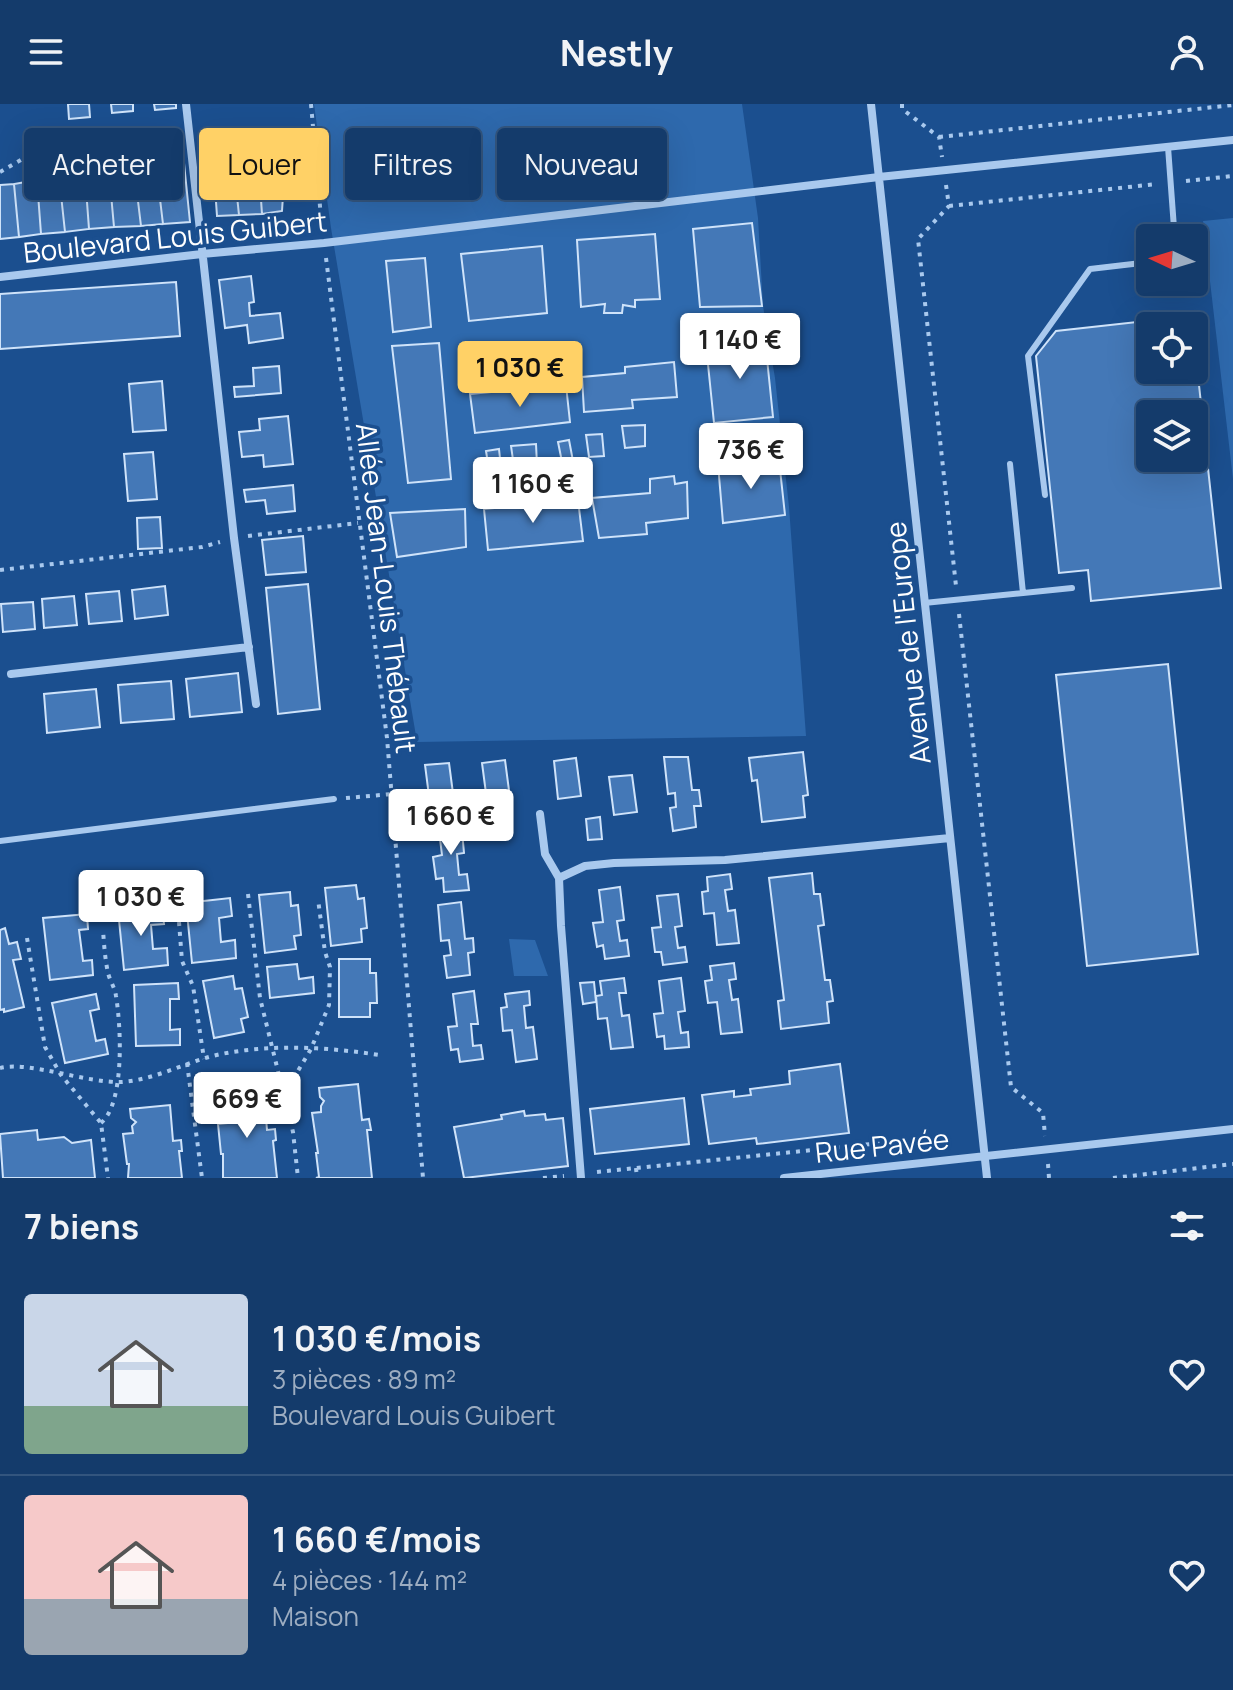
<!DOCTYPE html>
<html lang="fr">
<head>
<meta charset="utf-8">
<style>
  body { margin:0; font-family:Manrope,sans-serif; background:#214673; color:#f1f3f6; height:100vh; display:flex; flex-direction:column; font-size:30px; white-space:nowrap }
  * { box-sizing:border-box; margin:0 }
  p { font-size:26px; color:#9dadc1 }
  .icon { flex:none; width:44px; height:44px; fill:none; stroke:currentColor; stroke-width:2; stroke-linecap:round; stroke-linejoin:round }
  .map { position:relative; height:1074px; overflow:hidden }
  .details { display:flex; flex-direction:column; background:#143b6b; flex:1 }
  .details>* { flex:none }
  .top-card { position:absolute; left:24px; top:24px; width:800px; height:72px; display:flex; gap:16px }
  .needle { width:52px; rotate:274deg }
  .buttons { position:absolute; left:1136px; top:120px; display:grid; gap:16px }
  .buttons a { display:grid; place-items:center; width:72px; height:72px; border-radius:8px; background:#143b6b; box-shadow:0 8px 32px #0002,0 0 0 2px #33557e; font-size:40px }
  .price { position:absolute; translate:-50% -68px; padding:0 18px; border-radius:8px; background:#fff; color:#222; font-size:26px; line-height:52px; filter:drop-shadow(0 2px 4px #0008) }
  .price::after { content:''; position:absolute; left:50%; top:48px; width:24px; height:18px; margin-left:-12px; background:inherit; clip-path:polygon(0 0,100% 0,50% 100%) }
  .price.current { background:#ffd166; color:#111 }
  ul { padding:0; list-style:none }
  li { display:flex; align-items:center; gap:24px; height:200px; padding:0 24px }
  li+li { border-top:2px solid #33557e }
  li span { display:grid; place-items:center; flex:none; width:224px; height:160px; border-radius:8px; color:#555 }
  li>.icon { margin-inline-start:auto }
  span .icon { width:96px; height:96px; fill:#fffc; stroke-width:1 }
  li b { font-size:34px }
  h2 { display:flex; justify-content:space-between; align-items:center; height:96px; padding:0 24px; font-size:34px }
  .chip { padding:0 28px; border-radius:8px; background:#143b6b; box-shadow:0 8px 32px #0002,0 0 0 2px #33557e; font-size:28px; line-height:72px }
  .chip.current { background:#ffd166; color:#111 }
  header { display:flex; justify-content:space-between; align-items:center; height:104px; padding:0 24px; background:#143b6b; font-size:36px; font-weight:700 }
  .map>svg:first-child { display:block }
  .green { fill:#2e69ad }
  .building { fill:#4478b7; stroke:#cfe3fa; stroke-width:2; fill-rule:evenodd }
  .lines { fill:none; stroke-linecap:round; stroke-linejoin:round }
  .path { stroke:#a9c9ee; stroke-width:4; stroke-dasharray:4 6; stroke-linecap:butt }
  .service { stroke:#a9c9ee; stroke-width:6 }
  .minor { stroke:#a9c9ee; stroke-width:8 }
  .labels { text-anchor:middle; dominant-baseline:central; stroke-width:7; stroke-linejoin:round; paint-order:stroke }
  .street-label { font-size:28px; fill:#fff; stroke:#1b4f8f }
</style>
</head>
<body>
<header><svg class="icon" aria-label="menu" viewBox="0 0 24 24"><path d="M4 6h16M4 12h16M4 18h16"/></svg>Nestly<svg class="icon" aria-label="person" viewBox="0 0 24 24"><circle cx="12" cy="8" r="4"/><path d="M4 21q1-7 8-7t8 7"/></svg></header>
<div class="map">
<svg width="1233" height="1074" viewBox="0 0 1233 1074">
  <rect width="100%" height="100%" fill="#1b4f8f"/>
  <path class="green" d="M314,0H742L758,114L763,202L775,274L789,403L806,632L417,638L331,124Z
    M1233,114V375L1203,117Z
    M509,835L535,836L548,872H514Z"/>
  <path class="building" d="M68,0H89L90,13L69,15Z
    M111,0H133V7L112,9Z
    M154,0H176V4L155,6Z
    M286,47L282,107L262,110L258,52Z
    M258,52L262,110L239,111L233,54Z
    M233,54L239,111L217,112L213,55Z
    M184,59L190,118L163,120L156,62Z
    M156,62L163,120L141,122L134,64Z
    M134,64L141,122L114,123L109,68Z
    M109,68L114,123L89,125L85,71Z
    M85,71L89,125L65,128L59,72Z
    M59,72L65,128L41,130L37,76Z
    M37,76L41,130L19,133L14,80Z
    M14,80L19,133L0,135V81Z
    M752,119L762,202L700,203L693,125Z
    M655,130L660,195L635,196V203L623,201L622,209H604L605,200L581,203L577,136Z
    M542,142L547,209L469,217L461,150Z
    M425,154L431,223L393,228L386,157Z
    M251,172L254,198L249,199L250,212L280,209L283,234L249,239L247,221L225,224L219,176Z
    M176,178L180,232L0,245V190Z
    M1191,212L1193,222H1150V266H1194V235L1221,484L1091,497L1088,466L1059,469L1036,252L1056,227ZM1150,310H1194V354H1150Z
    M765,235L773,313L714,319L706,241Z
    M439,239L451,375L408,379L392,242Z
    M674,258L677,293L632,296L633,304L584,308L582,273L625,269V263Z
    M279,262L281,289L235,293L234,283L254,282L253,264Z
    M162,277L166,326L133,328L129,280Z
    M566,281L570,318L475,329L470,290Z
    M288,312L293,360L264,363L263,351L242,353L239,328L260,326L259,315Z
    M645,321V342L625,344L622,322Z
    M602,330L604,352L589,353L586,331Z
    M569,336L573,357L562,358L558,338Z
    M536,340L537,361L514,363L511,342Z
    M499,345L501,364L489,366L486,347Z
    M153,348L157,395L128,397L124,350Z
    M779,356L785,411L723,419L718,360Z
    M674,372L675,380L687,378L688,414L646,419L647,430L599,434L592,394L650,389V375Z
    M293,381L295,407L267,410L265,396L246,398L244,386Z
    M578,396L583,437L488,446L484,405Z
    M465,405L466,443L397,453L390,409Z
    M160,413L162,444L138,445L137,414Z
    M303,432L306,468L266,471L262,436Z
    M308,480L320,605L278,610L266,484Z
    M165,482L168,511L135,515L132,486Z
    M119,487L122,517L89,520L86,490Z
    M74,492L77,521L44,524L42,495Z
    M33,498L35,525L3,528L1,500Z
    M1168,560L1198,850L1087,862L1056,571Z
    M238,569L242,608L190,613L186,575Z
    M171,577L174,615L121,619L118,581Z
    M96,585L100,623L47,629L44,590Z
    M803,648L808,691L803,692L805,713L762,718L757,676L752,677L749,654Z
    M664,653H688L692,686H699L701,702H694L696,723L673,727L670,704L676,703L675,689L668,690Z
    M576,654L581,692L558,695L554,657Z
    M505,656L510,694L487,697L482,659Z
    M449,659L454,697L430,700L425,661Z
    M632,671L637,708L614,711L609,673Z
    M600,713L602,735L588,736L586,715Z
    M461,716L464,749L457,750L459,771L467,770L469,786L444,788L443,774L436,775L433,753L442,751L438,719Z
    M812,769L814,790H820L824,821L818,822L825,876H830L833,897L827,898L829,919L781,925L778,897L784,896L769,774Z
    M730,770L732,785L725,786L728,807L735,806L739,839L717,841L714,809L704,810L702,788L708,787L707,773Z
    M356,781L358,795L364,794L367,824L361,825L362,838L331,842L325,784Z
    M620,783L624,816L617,817L620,837L627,836L629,852L605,855L603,841L597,843L593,819L603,818L599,786Z
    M290,788L291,802L298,801L301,831L294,832L296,845L265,849L259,791Z
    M678,790L682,822L675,823L678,844L685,843L687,858L663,861L661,848H655L652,824L661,823L657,792Z
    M230,794L232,812L219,814L221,838L235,836L236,854L192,859L186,799Z
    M461,798L465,835L473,834L474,848L468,849L470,871L447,874L444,852L451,851L449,836L441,837L438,801Z
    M162,802L164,820L151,821L153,845L167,844L168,861L124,866L118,806Z
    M87,810L88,825L79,826L83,857L92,856L93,871L50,876L43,814Z
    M5,824L9,840L17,838L21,855L13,856L24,903L4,908V905L0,906V826Z
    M339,855H370V869H376L377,899H370V913H339Z
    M734,859L736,875L729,876L732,896L738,895L742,928L721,930L717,898L708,899L705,877L712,876L710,862Z
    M297,860L299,875L313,873L314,889L270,894L267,863Z
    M233,872L235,885L242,884L248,913L241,915L244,928L214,934L203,877Z
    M624,874L626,889H619L622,912L629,911L633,943L611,945L607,914L598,915L596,892L602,891L600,877Z
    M681,874L685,907L678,908L681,929L688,928L689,943L665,945L664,932L657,933L654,910L663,909L659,877Z
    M594,878L596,898L583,900L580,879Z
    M178,879L179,895H170V926L180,925V941L136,942L134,881Z
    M474,887L478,920H471L473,942L481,941L483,955L460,958L458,945L451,946L448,923L457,922L453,890Z
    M529,887L530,901L524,902L526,924L533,923L537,955L516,958L512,926L503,927L501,904L507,903L505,890Z
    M96,890L99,905L90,907L96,937L105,935L108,950L65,959L52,899Z
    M840,960L849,1029L757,1040L756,1034L709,1040L702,991L734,987V993L751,991L750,985L790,980L789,967Z
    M358,980L362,1016L369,1015L371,1026H367L372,1074H316L319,1073L316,1049H318L312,1009L321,1008V1002L324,997L320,993L319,984Z
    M264,990L267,1026L275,1025L276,1036L273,1037L277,1074H223V1050H221L218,1020L227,1019V1012L230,1008L226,1004L225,994Z
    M684,994L689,1040L595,1050L590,1005Z
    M170,1001L173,1037L181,1036L182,1047H179L182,1074H128L129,1060H127L123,1030L133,1029L132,1022L136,1018L131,1014L130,1005Z
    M524,1007L525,1012L545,1010L546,1016L563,1014L568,1062L464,1074L454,1023L502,1015L501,1011Z
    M37,1026L38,1036L64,1033L72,1039L91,1036L95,1074H3L0,1030Z"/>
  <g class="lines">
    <path class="path" d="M311,0L322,125
      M902,0V5L939,33L942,53
      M939,33L1233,1
      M0,68L45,42L175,39
      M1186,77L1233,72
      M946,81L949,102L918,135L956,482
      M949,102L1157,80
      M326,154L387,634L423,1074
      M248,432L358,419
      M0,466L202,443L220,438
      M959,510L1011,983L1043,1009L1045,1032
      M346,694L392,690
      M248,790L260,894L293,1028L298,1074
      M179,818L182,857L193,882L204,955
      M27,834L45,943L61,971L101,1019L108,1074
      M187,959L202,1074
      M0,964C30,957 85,979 121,978C156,976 187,957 221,950C273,940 327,943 379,951
      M283,992L311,945L329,901L330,863L325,848L318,795
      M101,1019C125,999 121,922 116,892C115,884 110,877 108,869C105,855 104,840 103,826
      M1048,1060L1049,1074
      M636,1064L637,1074
      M597,1068L891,1038L892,1046
      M543,1074L564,1072
      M1113,1074L1233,1060"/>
    <path class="service" d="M1168,43L1174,124L1172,134
      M1010,360L1023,489
      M1045,391L1028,252L1090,165L1150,158
      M924,499L1072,484
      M0,737L334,695"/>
    <path class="minor" d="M186,0L234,434L256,600
      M871,0L987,1074
      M0,173L202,150L324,139L879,73L1233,36
      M11,570L249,543
      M540,710L545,750L559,774
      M581,1074L561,822L559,774L585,762L614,759L725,756L950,734
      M784,1074L1233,1025"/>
  </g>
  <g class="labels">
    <g class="street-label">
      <text transform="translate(175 132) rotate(-6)">Boulevard Louis Guibert</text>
      <text transform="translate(387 484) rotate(83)">Allée Jean-Louis Thébault</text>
      <text transform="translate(907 539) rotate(-96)">Avenue de l'Europe</text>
      <text transform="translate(882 1041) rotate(-6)">Rue Pavée</text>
    </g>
  </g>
</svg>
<div class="buttons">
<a><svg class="needle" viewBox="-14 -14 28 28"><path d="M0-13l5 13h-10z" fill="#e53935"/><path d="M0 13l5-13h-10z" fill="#9dadc1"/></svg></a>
<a><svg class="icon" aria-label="locate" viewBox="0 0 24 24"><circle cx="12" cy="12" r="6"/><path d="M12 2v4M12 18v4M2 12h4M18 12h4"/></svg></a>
<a><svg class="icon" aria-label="layers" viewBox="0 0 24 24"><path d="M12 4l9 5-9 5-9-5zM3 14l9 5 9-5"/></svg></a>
</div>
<b class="price" style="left:740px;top:277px">1 140 €</b>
<b class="price current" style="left:520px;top:305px">1 030 €</b>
<b class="price" style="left:751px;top:387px">736 €</b>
<b class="price" style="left:533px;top:421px">1 160 €</b>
<b class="price" style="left:451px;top:753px">1 660 €</b>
<b class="price" style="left:141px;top:834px">1 030 €</b>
<b class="price" style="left:247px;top:1036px">669 €</b>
<div class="top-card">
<a class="chip">Acheter</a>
<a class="chip current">Louer</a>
<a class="chip">Filtres</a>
<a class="chip">Nouveau</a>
</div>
</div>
<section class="details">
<h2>7 biens<svg class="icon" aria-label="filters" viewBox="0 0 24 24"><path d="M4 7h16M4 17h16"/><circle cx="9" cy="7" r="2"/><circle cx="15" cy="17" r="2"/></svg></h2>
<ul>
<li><span style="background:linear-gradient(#c9d6e8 70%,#7fa58c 0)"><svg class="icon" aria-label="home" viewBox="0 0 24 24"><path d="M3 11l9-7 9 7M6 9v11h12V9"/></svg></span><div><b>1 030 €/mois</b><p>3 pièces · 89 m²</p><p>Boulevard Louis Guibert</p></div><svg class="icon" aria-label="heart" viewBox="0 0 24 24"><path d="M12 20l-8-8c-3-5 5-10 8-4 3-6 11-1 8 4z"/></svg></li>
<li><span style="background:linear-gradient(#f6c9c9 65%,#9aa5b1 0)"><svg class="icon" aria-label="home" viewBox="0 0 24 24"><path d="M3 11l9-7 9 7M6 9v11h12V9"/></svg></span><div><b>1 660 €/mois</b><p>4 pièces · 144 m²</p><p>Maison</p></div><svg class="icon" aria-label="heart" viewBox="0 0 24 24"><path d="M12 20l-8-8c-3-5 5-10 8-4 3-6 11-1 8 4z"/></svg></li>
</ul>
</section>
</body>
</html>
